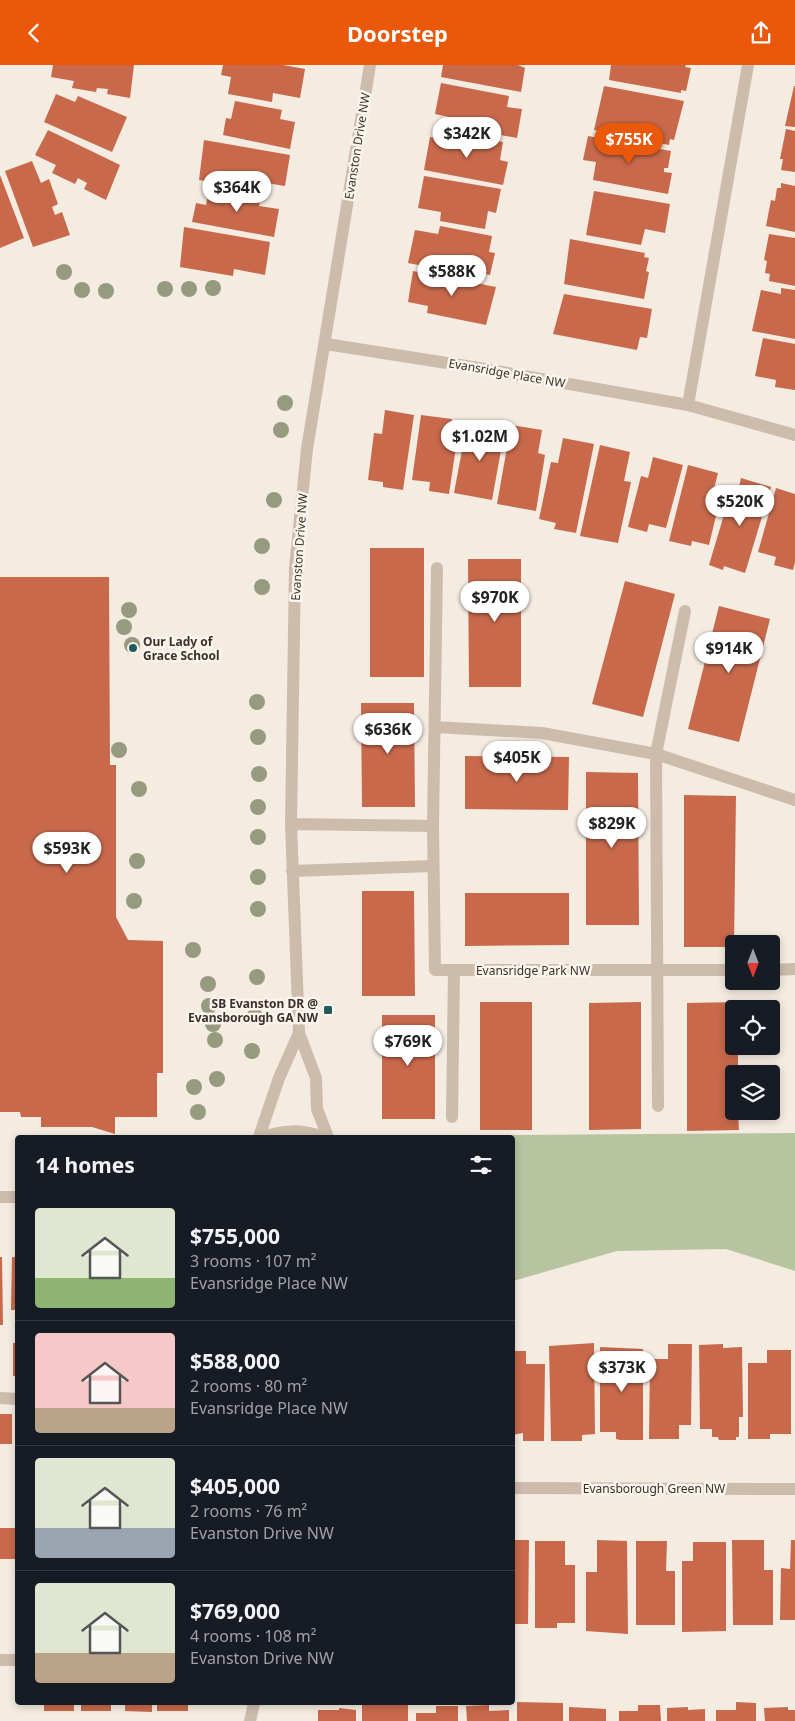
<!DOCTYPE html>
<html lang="en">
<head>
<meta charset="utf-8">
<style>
  body { margin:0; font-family:"Noto Sans",sans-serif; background:#20242c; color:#f1f3f6; height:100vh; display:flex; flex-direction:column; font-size:19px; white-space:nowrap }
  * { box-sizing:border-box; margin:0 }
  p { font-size:16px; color:#9ea1a6 }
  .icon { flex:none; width:28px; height:28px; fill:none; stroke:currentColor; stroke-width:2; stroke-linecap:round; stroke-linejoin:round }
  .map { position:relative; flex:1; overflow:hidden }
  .panel { position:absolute; left:15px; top:1070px; width:500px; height:570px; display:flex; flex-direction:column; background:#171b24; border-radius:5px; box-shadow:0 2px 8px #0003 }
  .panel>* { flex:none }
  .needle { width:32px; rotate:180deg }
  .buttons { position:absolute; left:725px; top:870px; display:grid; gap:10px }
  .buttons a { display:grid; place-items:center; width:55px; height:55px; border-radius:5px; background:#171b24; box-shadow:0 2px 8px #0003; font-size:25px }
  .price { position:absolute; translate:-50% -42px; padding:0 11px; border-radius:18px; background:#fff; color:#222; font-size:16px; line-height:32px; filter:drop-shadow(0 1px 2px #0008) }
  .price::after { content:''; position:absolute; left:50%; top:30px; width:15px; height:11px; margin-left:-8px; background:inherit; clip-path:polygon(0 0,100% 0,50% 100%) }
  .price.active { background:#ea580c; color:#fff }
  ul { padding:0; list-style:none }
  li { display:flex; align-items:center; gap:15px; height:125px; padding:0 20px }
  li+li { border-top:1px solid #363941 }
  li span { display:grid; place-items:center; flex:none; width:140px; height:100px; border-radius:5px; color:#555 }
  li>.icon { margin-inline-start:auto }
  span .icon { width:60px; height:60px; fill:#fffc; stroke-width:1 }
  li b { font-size:21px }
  h2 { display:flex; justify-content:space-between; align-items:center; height:60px; padding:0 20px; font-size:21px }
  header { display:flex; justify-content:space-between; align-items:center; height:65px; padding:0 20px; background:#ea580c; color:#fff; font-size:22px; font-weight:700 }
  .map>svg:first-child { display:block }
  .green { fill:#b8c4a0 }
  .building { fill:#c8694b }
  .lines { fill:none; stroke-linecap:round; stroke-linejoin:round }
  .minor { stroke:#cdbbac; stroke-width:12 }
  .tree { fill:#969b7f }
  .poi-dot { fill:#1f5a5e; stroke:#fbf5ee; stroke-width:2 }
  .labels { text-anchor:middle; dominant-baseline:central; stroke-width:5; stroke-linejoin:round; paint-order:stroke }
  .street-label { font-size:12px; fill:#3b302b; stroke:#fbf5ee }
  .poi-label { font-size:12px; font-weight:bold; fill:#3b302b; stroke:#fbf5ee; text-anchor:start }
</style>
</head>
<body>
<header><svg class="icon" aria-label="back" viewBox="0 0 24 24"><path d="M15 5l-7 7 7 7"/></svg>Doorstep<svg class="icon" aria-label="share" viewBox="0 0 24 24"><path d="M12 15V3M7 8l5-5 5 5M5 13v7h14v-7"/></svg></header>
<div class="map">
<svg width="795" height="1656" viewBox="0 0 795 1656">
  <rect width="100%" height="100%" fill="#f4ebe1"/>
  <path class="green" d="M795,1068V1206L726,1184L617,1186L513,1216L512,1072L354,1071Z"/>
  <path class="building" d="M53,0H134L130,33L107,29L108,24L97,23L96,27L72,23L74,16L51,12Z
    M223,0H283L305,4L300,33L273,28L272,37L228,29L231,12L221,10Z
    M443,0H518L525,3L521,27L441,12Z
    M611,0H686L685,2L691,3L686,26L681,25V28L609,15Z
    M441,18L509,31L507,42L522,44L517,73L457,62L458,54L435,49Z
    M604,21L684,36L674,75L670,74L669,80L594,65Z
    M794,21H795V62L785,61Z
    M56,29L75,37L78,31L127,52L112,87L44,57Z
    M235,36L282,45L280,54L295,57L290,84L223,70L226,53L231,54Z
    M786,64L795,66V107L781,105L783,94H780Z
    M48,65L120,100L106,135L84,124L87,118L78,113L75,119L52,108L56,100L35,90Z
    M455,69L503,77L500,95L508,97L503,120L424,105L430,72L453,77Z
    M588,71L671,86L668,103H664V107L672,108L668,129L593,115L596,97L583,95Z
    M204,75L290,90L285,121L254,116L253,124L199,115Z
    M32,96L41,118L49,114L58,139L52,142L55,150L62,147L70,170L33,182L5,106Z
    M0,110L24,173L0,183Z
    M424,111L501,124L496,148L488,146L485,164L440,156L441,147L418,143Z
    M781,118L795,121V167L766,161L771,135L775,136L777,123H781Z
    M209,123L261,132L259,141L279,144L274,172L192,157L196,138L206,140Z
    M594,126L670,139L665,168L645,164L641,180L586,170Z
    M440,161L492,171L489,187L495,188L490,210L444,201V205L408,198L415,165L438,169Z
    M184,162L270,177L265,210L234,204L233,211L180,202Z
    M769,169L795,173V221L769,216L770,209L765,208L767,196L764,195Z
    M570,174L645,188L644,192L649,193L646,206L649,207L644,234L564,219Z
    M413,206L496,222L486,260L427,248L428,241L408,237Z
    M781,223L795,225V274L752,266L761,225L781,229Z
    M564,229L652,244L647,273L640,272L637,285L553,269Z
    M763,273L795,279V325L775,322L776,315L755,311Z
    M385,345L414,350L403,425L383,422V417L368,415L374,368L382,369Z
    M421,350L452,354L448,381L456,382L449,429L429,426L430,417L412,415Z
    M474,358L505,363L492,435L454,428L463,380L470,382Z
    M511,360L542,365L538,388L545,390L536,446L497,439Z
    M563,373L594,379L576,468L554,464L556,458L539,454L551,397L558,398Z
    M600,380L630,387L624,416L631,417L618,478L580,471Z
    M653,392L683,400L666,463L649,459L647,467L628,462L641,411L648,413Z
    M688,400L718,408L713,428L721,430L709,480L692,476L691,481L669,476Z
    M741,413L771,422L745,508L724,501L723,505L709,500L729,433L736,435Z
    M776,423L795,429V497L793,505L774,500L776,492L758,487Z
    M370,483H424V612H370Z
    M468,494H521V622H469Z
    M0,512H109L110,700H116V852L128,875L163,876V1008H157V1052H115V1069L92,1062H41V1052H21L20,1047H0Z
    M625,516L675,529L643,652L592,639Z
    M719,541L770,554L739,677L688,664Z
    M361,638H414L415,742H362Z
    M465,691L569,692L568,745L465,744Z
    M586,707L638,708L639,860H586Z
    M684,730L736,731L734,882H684Z
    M362,826H414L415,931H362Z
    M465,828H569V880L465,881Z
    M480,937H532V1065H480Z
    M641,937V1064L589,1065V938Z
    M738,937V944H734V981H738V1009H734V1046H738L739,1065L687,1066V938Z
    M382,950H435V1054H382Z
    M0,1192H2L3,1260H0Z
    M12,1192H18V1245H11Z
    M13,1278H18V1311H13Z
    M594,1278L595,1369L582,1370V1376H551L549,1281Z
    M668,1279H692L691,1360H679V1374H649L650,1294H668Z
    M723,1279V1283L742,1282L743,1352H739V1372H736V1375H719L718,1372H712V1364H700L699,1280Z
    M600,1282L643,1284V1375H620L616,1374V1367H600Z
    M767,1285H791V1369H770V1374H748V1298H767Z
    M512,1286H526V1299H545L544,1376H523V1368L512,1370Z
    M0,1349H12V1379H0Z
    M0,1463H18V1494H0Z
    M512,1475H529L528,1559H512Z
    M597,1475L627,1476L628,1569L586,1566V1507H597Z
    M732,1475H764V1505H773V1560H733Z
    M791,1475H795V1555H780L781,1503L790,1504Z
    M535,1476H565V1500H575V1558H557V1563H535Z
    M636,1476H667L666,1506H675V1560H636Z
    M693,1477H726V1566L682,1567V1496H693Z
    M517,1637L563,1638V1656H517Z
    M736,1637L756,1638V1656H716V1645H736Z
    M44,1638H74V1646H44Z
    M81,1638H111V1646H81Z
    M125,1638H152V1647L125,1646Z
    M157,1638H188V1646H157Z
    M362,1638H408V1656H362Z
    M489,1640V1646L509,1645V1656H467L466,1641Z
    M638,1640H660L661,1656H619V1646H638Z
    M436,1641H458V1656H416V1648H436Z
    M569,1642L606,1644V1656H569Z
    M688,1642V1645L705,1644V1656H667V1643Z
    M788,1642V1645H795V1656H765L764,1643Z
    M339,1643L356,1645V1656H318V1645H339Z"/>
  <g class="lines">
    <path class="minor" d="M326,279L485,304L688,340L795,370
      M688,340L748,0
      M437,503L433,761L435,905H734
      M435,662L542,668L656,689L795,735
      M291,759L433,761
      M292,806L433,801
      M771,905L795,904
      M658,1041L656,689L685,546
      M452,1052L454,905
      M259,1072L279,1013L299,968
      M262,1072C284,1065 300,1064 323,1072
      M328,1072L317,1044L316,1013L299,968L291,759L295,503L307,384L370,0
      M0,1132H18
      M0,1333L18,1334
      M512,1423L795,1424
      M0,1595H18
      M250,1656L254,1638"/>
  </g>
  <g class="tree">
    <circle cx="64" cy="207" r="8"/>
    <circle cx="213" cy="223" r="8"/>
    <circle cx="165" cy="224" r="8"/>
    <circle cx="189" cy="224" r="8"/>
    <circle cx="82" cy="225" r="8"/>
    <circle cx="106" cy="226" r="8"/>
    <circle cx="285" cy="338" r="8"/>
    <circle cx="281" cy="365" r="8"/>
    <circle cx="274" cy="435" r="8"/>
    <circle cx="262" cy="481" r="8"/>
    <circle cx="262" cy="522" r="8"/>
    <circle cx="129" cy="545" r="8"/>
    <circle cx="124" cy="562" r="8"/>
    <circle cx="132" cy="580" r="8"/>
    <circle cx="257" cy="637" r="8"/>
    <circle cx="258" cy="672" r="8"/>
    <circle cx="119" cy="685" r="8"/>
    <circle cx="259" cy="709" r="8"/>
    <circle cx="139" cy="724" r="8"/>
    <circle cx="258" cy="742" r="8"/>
    <circle cx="258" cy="772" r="8"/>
    <circle cx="137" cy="796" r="8"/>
    <circle cx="258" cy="812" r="8"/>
    <circle cx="134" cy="836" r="8"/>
    <circle cx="258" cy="844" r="8"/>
    <circle cx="193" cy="885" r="8"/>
    <circle cx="257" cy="912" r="8"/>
    <circle cx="208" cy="919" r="8"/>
    <circle cx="209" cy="941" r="8"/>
    <circle cx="255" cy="951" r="8"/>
    <circle cx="213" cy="959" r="8"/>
    <circle cx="215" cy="975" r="8"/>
    <circle cx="252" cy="986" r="8"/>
    <circle cx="217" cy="1014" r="8"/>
    <circle cx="194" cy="1022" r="8"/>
    <circle cx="198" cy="1047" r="8"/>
  </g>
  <g class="poi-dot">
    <circle cx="133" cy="583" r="5"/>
    <rect x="323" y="940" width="10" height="10" rx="2.5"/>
  </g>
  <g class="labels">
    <g class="street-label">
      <text transform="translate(357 81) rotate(-81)">Evanston Drive NW</text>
      <text transform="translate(507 308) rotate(10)">Evansridge Place NW</text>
      <text transform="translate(299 482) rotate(-86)">Evanston Drive NW</text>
      <text x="533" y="905">Evansridge Park NW</text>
      <text x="654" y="1423">Evansborough Green NW</text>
    </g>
    <g class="poi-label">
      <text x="143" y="576">Our Lady of<tspan x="143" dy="14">Grace School</tspan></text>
      <text x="318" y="938" text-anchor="end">SB Evanston DR @<tspan x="318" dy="14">Evansborough GA NW</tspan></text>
    </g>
  </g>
</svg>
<div class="buttons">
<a><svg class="needle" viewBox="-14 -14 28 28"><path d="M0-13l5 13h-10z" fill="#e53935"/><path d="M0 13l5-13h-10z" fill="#9ea1a6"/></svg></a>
<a><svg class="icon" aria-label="locate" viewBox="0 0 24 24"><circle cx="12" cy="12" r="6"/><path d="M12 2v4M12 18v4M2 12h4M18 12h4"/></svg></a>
<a><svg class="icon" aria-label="layers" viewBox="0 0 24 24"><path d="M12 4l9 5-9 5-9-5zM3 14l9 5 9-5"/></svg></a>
</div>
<b class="price" style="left:467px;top:94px">$342K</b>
<b class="price active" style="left:629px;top:100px">$755K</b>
<b class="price" style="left:237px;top:148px">$364K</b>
<b class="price" style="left:452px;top:232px">$588K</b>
<b class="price" style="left:480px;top:397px">$1.02M</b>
<b class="price" style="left:740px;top:462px">$520K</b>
<b class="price" style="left:495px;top:558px">$970K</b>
<b class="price" style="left:729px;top:609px">$914K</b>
<b class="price" style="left:388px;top:690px">$636K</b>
<b class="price" style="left:517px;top:718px">$405K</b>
<b class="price" style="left:612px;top:784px">$829K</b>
<b class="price" style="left:67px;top:809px">$593K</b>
<b class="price" style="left:408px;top:1002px">$769K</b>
<b class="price" style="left:622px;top:1328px">$373K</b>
<section class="panel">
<h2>14 homes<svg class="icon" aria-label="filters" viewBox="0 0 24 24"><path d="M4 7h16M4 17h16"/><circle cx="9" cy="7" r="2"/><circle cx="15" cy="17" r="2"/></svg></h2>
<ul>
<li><span style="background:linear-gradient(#dfe7d0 70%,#8fb573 0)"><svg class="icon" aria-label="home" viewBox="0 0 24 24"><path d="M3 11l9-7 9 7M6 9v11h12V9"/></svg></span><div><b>$755,000</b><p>3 rooms · 107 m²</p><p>Evansridge Place NW</p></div></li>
<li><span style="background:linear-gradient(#f6c9c9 75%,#b9a48a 0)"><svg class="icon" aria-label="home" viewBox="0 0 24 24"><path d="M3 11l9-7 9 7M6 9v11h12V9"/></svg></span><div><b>$588,000</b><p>2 rooms · 80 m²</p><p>Evansridge Place NW</p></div></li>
<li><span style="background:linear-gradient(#dfe7d0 70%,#9aa5b1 0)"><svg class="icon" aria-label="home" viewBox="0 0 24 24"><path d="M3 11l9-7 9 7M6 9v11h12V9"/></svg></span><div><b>$405,000</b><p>2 rooms · 76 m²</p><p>Evanston Drive NW</p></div></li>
<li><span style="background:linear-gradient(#dfe7d0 70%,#b9a48a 0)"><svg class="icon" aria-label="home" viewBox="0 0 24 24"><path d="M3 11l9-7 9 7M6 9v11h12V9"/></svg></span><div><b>$769,000</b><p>4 rooms · 108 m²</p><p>Evanston Drive NW</p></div></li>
</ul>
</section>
</div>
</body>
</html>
